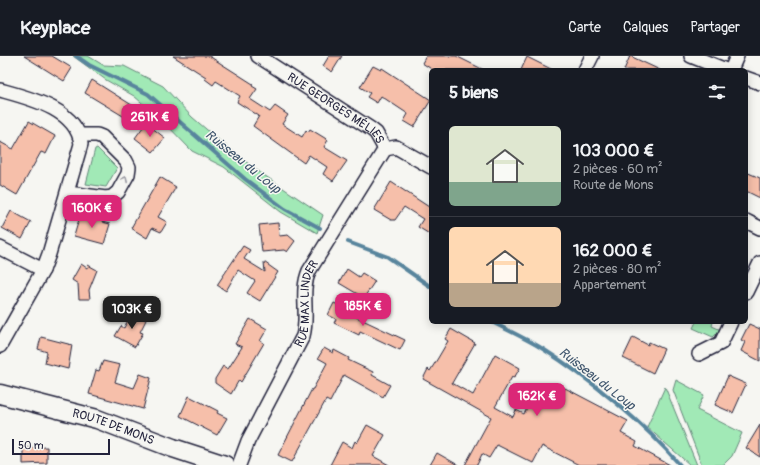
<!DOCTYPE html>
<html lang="fr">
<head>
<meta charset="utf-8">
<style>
  body { margin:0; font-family:Pangolin,sans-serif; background:#242831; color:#f1f3f6; height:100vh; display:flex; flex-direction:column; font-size:15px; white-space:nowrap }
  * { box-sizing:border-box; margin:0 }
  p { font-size:13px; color:#9ea1a6 }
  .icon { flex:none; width:22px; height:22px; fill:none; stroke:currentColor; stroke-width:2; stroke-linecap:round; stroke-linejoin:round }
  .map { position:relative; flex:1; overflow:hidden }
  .drawer { position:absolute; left:429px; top:12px; width:319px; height:256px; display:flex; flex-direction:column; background:#171b24; border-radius:6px; box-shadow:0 2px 10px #0003 }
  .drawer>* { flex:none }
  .scale { position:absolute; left:12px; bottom:10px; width:98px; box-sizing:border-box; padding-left:4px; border:2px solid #22223b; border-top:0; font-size:11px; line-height:14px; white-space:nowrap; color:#22223b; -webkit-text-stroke:3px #f6f6f2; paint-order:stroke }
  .price { position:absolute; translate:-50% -34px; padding:0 9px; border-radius:8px; background:#db2777; color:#fff; font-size:13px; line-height:26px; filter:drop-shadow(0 1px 2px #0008) }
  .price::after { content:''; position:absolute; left:50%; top:24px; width:12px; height:9px; margin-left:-6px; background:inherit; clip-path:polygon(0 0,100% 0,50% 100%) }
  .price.selected { background:#222; color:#fff }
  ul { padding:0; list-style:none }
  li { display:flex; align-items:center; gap:12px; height:100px; padding:0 20px }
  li+li { border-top:1px solid #363941 }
  li span { display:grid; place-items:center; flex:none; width:112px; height:80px; border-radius:6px; color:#555 }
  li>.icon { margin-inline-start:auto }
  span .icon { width:48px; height:48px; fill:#fffc; stroke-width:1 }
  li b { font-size:17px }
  h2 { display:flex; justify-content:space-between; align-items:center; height:48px; padding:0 20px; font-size:17px }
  header { display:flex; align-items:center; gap:24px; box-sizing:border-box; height:56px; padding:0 20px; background:#171b24; border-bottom:1px solid #363941 }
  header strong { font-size:19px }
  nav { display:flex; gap:22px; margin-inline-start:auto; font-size:14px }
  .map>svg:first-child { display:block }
  .green { fill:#a1e9b6; stroke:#628678 }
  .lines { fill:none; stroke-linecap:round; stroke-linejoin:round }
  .stream { stroke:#59859d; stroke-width:4 }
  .building { fill:#f6bfaa; stroke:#22223b }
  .street-casing { stroke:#22223b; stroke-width:16 }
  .secondary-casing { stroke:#22223b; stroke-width:21 }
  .street { stroke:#f6f6f2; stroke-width:13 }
  .secondary { stroke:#f6f6f2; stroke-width:18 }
  .oneway { stroke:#9797a0 }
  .labels { text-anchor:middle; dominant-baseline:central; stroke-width:3; stroke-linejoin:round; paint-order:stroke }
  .street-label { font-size:12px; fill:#22223b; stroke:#f6f6f2 }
  .water-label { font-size:13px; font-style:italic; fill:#3e546c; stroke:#f6f6f2 }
</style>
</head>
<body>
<header>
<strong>Keyplace</strong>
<nav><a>Carte</a><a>Calques</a><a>Partager</a></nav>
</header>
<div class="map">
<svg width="760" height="409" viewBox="0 0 760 409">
  <rect width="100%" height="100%" fill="#f6f6f2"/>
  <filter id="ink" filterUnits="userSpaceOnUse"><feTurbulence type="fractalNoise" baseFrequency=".025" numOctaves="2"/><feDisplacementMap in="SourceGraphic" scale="8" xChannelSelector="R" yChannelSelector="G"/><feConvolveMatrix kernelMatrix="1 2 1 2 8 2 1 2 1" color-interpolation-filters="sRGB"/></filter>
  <g filter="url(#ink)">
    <path class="green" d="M73,0H88L103,9L124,10L163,30L192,61L220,85L255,113L323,159L317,177L281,156L224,111L192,95L163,65L134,40L106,24Z
      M97,92L117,112L106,131L86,128L95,93Z
      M696,266H713L712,270L721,274L713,281L693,272Z
      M676,324L704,339L697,354L742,377L732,400L723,409H702L673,334Z
      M665,331L697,409H690L647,371Z"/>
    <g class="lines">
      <path class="stream" d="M76,0L89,9L148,38L245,123L285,153L320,172
        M348,186L388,201L431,231
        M492,266C509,275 527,283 543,293C589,322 645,368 680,409"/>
    </g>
    <path class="building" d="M24,0H52L72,12L64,25Z
      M173,0H209L253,28L252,30L257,33L250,43L270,56L275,50L288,59L282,68L302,81L306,74L308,76L310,73L328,84L324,91L347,105L333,125L323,118L327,111L309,99L304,107L253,70L259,60L237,46L240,40L216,25L213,29L205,23L206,21Z
      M329,0H342L332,16L323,10Z
      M426,0H456L484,14H433L422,7Z
      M630,0L660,14H624Z
      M527,1L553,14H521Z
      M373,10L381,14L382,12L431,44L414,71L404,65L408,58L381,40L377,47L367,41L370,37L360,31Z
      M92,24L135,51L128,63L85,37Z
      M29,65L55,80L46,98L41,96L17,139L0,129V86L13,93Z
      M146,67L165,82L153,96L135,82Z
      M746,116L760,122V142L746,135Z
      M160,121L176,131L158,161L167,166L161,176L152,172L147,182L131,172Z
      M391,126L429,151L431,147V179L418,171L423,163L404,151L395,164H391L374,154Z
      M11,155L31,166L22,183L2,172Z
      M89,158L104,162L102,166L110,168L104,188L74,180L80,160L88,162Z
      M278,167L279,180L288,179L295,185L287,196L284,194L262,196L259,169Z
      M243,190L250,194L244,203L265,216L264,206L278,216L260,245L247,237L255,225L238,214L226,235L217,229Z
      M81,208L87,212L88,209L97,214L89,234L90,243H79L78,228L72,224Z
      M347,213L359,221L362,217L375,225L365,240H361L339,227Z
      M334,247L351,255L350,258L405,284L400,294L360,275L359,279L334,267L336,263L328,259Z
      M132,256L146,264L140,276L143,277L135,291L115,280L121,270L124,272Z
      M250,263L267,273L260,285L264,287L241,326L239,324L231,338L215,327V323L223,310L228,313L242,291L235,288Z
      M749,268L760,273V305L741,295L745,286L741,284Z
      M451,273L475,287L452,327L473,339L495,298L520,312L514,322L512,321L495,351L513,361L516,354L524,358L540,328L561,339L565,332L628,365L621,377L637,386L635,390L670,409H579L542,390L533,407L497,389L489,402L482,398L477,409H465L491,361L423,323L428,313L430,315L438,302L448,285L445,283Z
      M41,281L72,289L68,313L45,307L47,296L38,293Z
      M633,281L648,289L649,286L664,293L653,317L623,302Z
      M324,292L333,297L334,294L349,302L348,304L373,316L372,319L390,329L383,341L344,319L330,346L326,344L292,406L278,399L312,333H313L327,307L318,302Z
      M103,305L120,309L115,326L134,332L140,318L151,322L143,353L89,338L96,314L99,315Z
      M728,320L746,328L733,357L715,349Z
      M189,340L218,355L217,357L227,362L217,379L180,360Z
      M367,369L385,379L373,400L389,409H330L342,386L352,392L355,385L357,387Z
      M760,369V401L746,392Z
      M47,391V407L23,408V392Z
      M437,397L458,409H430Z"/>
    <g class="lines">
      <g class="street-casing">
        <g id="street">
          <path id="s1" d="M258,0L371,73L376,77L385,93L396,91L431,111"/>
          <path d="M691,0L726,14"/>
          <path d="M585,14L592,0"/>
          <path d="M731,14L737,0"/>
          <path d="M746,22L760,27"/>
          <path d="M0,34C29,42 77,53 81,88L49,198L43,214L0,290"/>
          <path d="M68,137L106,142L112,141L118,136L128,118L129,111L126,105L102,81L97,79H80"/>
          <path d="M746,165L760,172"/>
          <path d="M0,192L43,214"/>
          <path d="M746,236L760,207"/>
          <path d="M699,298L721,287L731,266"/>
          <path id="s2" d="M239,409L248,385L303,280C309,258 300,236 309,215L385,93"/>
        </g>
      </g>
      <g class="secondary-casing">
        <g id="secondary">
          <path id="s3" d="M0,338L97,363L173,392L225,409"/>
        </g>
      </g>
      <use href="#street" class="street"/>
      <use href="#secondary" class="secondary"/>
    </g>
    <defs><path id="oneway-chevron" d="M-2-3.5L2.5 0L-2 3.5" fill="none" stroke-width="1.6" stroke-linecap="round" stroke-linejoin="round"/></defs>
    <use class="oneway" href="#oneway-chevron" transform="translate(125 123) rotate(-62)"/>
  </g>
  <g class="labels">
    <g class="street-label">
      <text stroke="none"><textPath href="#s1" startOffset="94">RUE GEORGES MÉLIES</textPath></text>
      <text stroke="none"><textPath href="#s2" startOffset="177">RUE MAX LINDER</textPath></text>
      <text stroke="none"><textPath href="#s3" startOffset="118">ROUTE DE MONS</textPath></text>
    </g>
    <g class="water-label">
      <text transform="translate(243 106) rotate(39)">Ruisseau du Loup</text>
      <text transform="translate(597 323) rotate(38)">Ruisseau du Loup</text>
    </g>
  </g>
</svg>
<div class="scale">50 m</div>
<b class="price" style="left:150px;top:82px">261K €</b>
<b class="price" style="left:92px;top:173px">160K €</b>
<b class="price" style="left:363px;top:271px">185K €</b>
<b class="price selected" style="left:132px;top:274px">103K €</b>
<b class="price" style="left:537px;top:361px">162K €</b>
<section class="drawer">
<h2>5 biens<svg class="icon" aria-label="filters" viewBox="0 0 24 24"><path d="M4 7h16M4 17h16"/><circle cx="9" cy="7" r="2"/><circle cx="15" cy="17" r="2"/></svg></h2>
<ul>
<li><span style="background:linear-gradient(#dfe7d0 70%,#7fa58c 0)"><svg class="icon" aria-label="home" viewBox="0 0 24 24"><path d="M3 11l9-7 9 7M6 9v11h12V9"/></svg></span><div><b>103 000 €</b><p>2 pièces · 60 m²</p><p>Route de Mons</p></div></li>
<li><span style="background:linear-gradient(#ffd9b3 70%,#b9a48a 0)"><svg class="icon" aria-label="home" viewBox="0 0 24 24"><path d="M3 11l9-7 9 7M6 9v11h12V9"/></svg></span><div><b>162 000 €</b><p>2 pièces · 80 m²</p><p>Appartement</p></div></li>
</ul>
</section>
</div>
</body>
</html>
